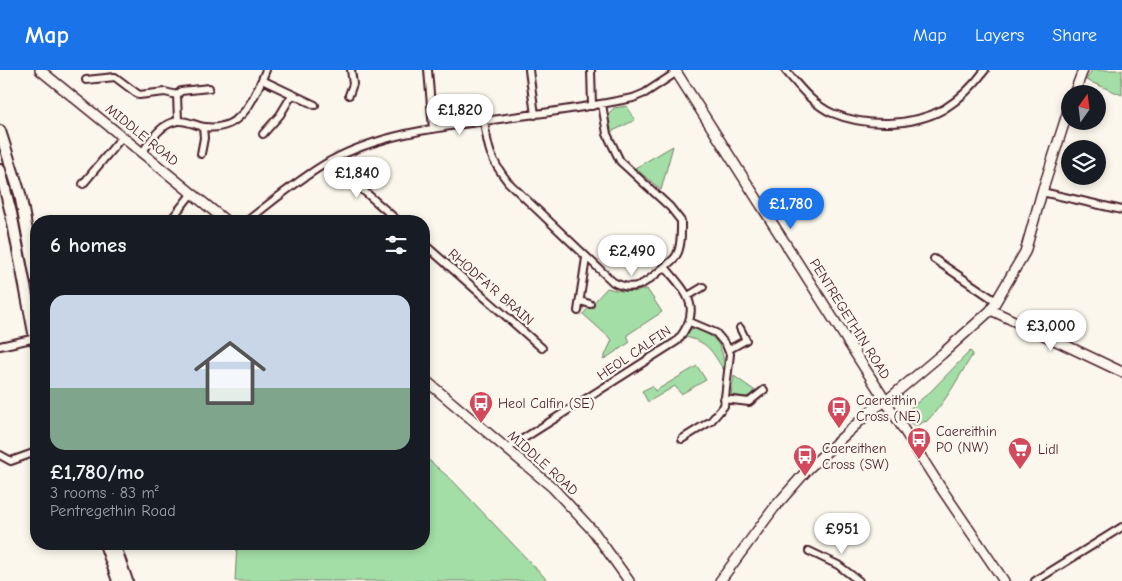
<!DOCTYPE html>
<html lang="en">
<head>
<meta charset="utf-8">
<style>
  body { margin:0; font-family:"Comic Neue",sans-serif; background:#20242c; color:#f1f3f6; height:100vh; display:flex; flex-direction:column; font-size:19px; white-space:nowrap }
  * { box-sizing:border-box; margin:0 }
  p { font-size:16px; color:#9ea1a6 }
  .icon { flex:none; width:28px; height:28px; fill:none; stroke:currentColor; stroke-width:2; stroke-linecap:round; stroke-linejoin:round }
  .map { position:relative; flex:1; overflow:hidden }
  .details { position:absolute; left:30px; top:145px; width:400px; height:335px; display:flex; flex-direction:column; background:#171b24; border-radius:20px; box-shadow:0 2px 8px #0003 }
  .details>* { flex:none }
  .needle { width:32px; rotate:14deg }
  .tools { position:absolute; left:1061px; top:15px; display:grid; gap:10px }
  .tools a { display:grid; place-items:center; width:45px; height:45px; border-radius:50%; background:#171b24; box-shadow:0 2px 8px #0003; font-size:25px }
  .price { position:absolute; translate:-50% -42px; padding:0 11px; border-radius:18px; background:#fff; color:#222; font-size:16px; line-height:32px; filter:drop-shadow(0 1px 2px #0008) }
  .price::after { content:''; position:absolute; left:50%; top:30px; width:15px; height:11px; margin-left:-8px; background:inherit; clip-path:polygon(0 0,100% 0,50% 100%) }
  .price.active { background:#1a73e8; color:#fff }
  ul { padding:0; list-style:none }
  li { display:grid; align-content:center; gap:10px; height:265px; padding:0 20px }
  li+li { border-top:1px solid #363941 }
  li span { display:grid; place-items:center; height:155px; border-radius:15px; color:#555 }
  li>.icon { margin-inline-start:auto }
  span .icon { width:90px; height:90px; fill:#fffc; stroke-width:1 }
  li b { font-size:21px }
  h2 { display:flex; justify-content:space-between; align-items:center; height:60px; padding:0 20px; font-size:21px }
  header { display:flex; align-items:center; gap:30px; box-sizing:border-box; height:70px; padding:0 25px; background:#1a73e8; color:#fff }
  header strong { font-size:24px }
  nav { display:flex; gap:28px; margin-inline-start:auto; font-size:18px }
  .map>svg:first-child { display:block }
  .green { fill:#a2dea5; stroke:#767e68 }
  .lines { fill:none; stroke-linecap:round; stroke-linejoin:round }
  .street-casing { stroke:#4a1f2b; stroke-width:10 }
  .secondary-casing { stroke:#4a1f2b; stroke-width:12 }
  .primary-casing { stroke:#4a1f2b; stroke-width:14 }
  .street { stroke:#fbf7ec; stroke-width:6 }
  .secondary { stroke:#fbf7ec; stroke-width:9 }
  .primary { stroke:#fbf7ec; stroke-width:10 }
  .labels { text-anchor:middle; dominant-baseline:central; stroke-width:4.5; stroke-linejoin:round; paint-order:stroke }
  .street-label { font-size:14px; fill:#4a1f2b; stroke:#fbf7ec }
  .poi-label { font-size:14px; fill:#4a1f2b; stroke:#fbf7ec; text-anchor:start }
</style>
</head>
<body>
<header>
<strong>Map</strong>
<nav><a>Map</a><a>Layers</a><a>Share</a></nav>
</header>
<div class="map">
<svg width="1122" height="511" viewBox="0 0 1122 511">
  <rect width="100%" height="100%" fill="#fbf7ec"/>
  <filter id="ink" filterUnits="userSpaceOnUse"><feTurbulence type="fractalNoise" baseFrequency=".02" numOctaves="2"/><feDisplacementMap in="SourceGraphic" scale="10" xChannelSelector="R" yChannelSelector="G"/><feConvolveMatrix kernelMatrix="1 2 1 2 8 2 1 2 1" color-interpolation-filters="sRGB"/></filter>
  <g filter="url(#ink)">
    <path class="green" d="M1092,0H1122V25L1086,10Z
      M627,36L635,50L611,62L607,45L614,38Z
      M673,76L661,120L635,98Z
      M607,218C622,222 633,223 647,219L662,242L627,265L630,272L603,290L612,270L583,244Z
      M694,258C717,266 724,277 724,300C711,281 709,272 685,267L689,260Z
      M970,281L973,284C958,308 946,332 926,352L925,351C913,360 906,353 908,340L930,322Z
      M697,296L706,310L681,324L675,316L648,332L642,321L652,316L655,321Z
      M734,306L754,320L751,325L746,327L731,325Z
      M424,386L453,411L548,511H235L237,474H424Z"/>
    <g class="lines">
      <g class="street-casing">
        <path id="street" d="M428,0L433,59
          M529,0L535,45
          M591,0L592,36
          M785,0C799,16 812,34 832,43C866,57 911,57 944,39C960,29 974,15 985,0
          M86,10L115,7L139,25L165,22L177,25
          M262,10L315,35
          M177,25L181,21L209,18
          M177,25L178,51
          M349,25L353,14L351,0
          M484,51C488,79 490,89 508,112L613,212C634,223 645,214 662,199C666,195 673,191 676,186C682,177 681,161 681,151L670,137L620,91L607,64L602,34
          M263,64L280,45L292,25
          M142,83C151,70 161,53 178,51C187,50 196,56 205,57C242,62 254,28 266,0
          M201,84L204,68L203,57
          M330,91L398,151
          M83,114L122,67
          M1042,122L1122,140
          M170,151L192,123
          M247,151C273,131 300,108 330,91C385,61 452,56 513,47C553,42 593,36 633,28L645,23L677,2
          M424,174L542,278
          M934,189L996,231
          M688,226L703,217
          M580,231L590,234
          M578,241L586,188
          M0,276L36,268
          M728,280L746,270L740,258
          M724,329L749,332L764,320
          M682,369L711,351L724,336L730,284L726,275L716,263L690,252
          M507,379L677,271C704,239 687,223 665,197
          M0,385L11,391L36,382
          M809,481L838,495L859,511
          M1035,511L1122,457"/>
      </g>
      <g class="secondary-casing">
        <path id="secondary" d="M40,0L226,151
          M675,0L939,415L1004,511
          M1074,24L1083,0
          M991,240L1122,302
          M424,309L552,417L594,462L629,511
          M720,511L774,438L809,398L872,340L886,331L942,284L991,240L1025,182L1042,122L1070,35"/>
      </g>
      <g class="primary-casing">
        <path id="primary" d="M0,61L20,124L36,209
          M0,100L11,143L36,273
          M105,474L118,511
          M114,474L127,511"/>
      </g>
      <use href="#street" class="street"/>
      <use href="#secondary" class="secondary"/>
      <use href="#primary" class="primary"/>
    </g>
  </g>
  <defs>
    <g id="bus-pin" transform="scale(1.25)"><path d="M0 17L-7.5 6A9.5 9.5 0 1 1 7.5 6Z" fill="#d1495b" stroke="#fbf7ec"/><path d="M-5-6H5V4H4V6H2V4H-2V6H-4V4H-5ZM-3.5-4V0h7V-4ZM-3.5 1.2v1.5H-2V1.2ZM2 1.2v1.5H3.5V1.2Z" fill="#fff"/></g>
    <g id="supermarket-pin" transform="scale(1.25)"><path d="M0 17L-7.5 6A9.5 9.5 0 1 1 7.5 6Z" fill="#d1495b" stroke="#fbf7ec"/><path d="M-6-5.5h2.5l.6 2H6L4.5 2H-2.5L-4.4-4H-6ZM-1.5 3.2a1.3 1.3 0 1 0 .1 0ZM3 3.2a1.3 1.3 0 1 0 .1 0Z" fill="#fff"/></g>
  </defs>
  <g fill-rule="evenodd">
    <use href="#bus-pin" x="481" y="333"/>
    <use href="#bus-pin" x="839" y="338"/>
    <use href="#bus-pin" x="919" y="369"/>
    <use href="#supermarket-pin" x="1020" y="379"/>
    <use href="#bus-pin" x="805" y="386"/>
  </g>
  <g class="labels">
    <g class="street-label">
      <text transform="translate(142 65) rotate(39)">MIDDLE ROAD</text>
      <text transform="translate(491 217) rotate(41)">RHODFA'R BRAIN</text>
      <text transform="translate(850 249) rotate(58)">PENTREGETHIN ROAD</text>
      <text transform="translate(634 283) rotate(-34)">HEOL CALFIN</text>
      <text transform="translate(543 393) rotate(42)">MIDDLE ROAD</text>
    </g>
    <g class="poi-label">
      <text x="856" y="330">Caereithin<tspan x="856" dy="16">Cross (NE)</tspan></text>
      <text x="498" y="333">Heol Calfin (SE)</text>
      <text x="936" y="361">Caereithin<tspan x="936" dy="16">PO (NW)</tspan></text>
      <text x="822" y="378">Caereithen<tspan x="822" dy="16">Cross (SW)</tspan></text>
      <text x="1038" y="379">Lidl</text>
    </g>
  </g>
</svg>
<div class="tools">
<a><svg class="needle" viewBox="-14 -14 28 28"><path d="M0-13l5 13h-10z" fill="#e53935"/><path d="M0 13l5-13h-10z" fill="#9ea1a6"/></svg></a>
<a><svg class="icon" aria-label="layers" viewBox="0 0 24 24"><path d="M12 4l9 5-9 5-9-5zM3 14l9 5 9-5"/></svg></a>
</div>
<b class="price" style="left:460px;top:66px">£1,820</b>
<b class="price" style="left:357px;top:129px">£1,840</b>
<b class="price active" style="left:791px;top:160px">£1,780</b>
<b class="price" style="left:632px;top:207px">£2,490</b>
<b class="price" style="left:1051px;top:282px">£3,000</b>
<b class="price" style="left:842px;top:485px">£951</b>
<section class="details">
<h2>6 homes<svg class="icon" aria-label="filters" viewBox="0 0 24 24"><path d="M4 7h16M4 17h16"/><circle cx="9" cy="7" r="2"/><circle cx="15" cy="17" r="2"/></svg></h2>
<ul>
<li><span style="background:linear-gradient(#c9d6e8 60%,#7fa58c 0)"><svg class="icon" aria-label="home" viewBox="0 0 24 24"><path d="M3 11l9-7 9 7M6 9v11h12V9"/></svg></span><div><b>£1,780/mo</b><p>3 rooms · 83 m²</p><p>Pentregethin Road</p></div></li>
</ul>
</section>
</div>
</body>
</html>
